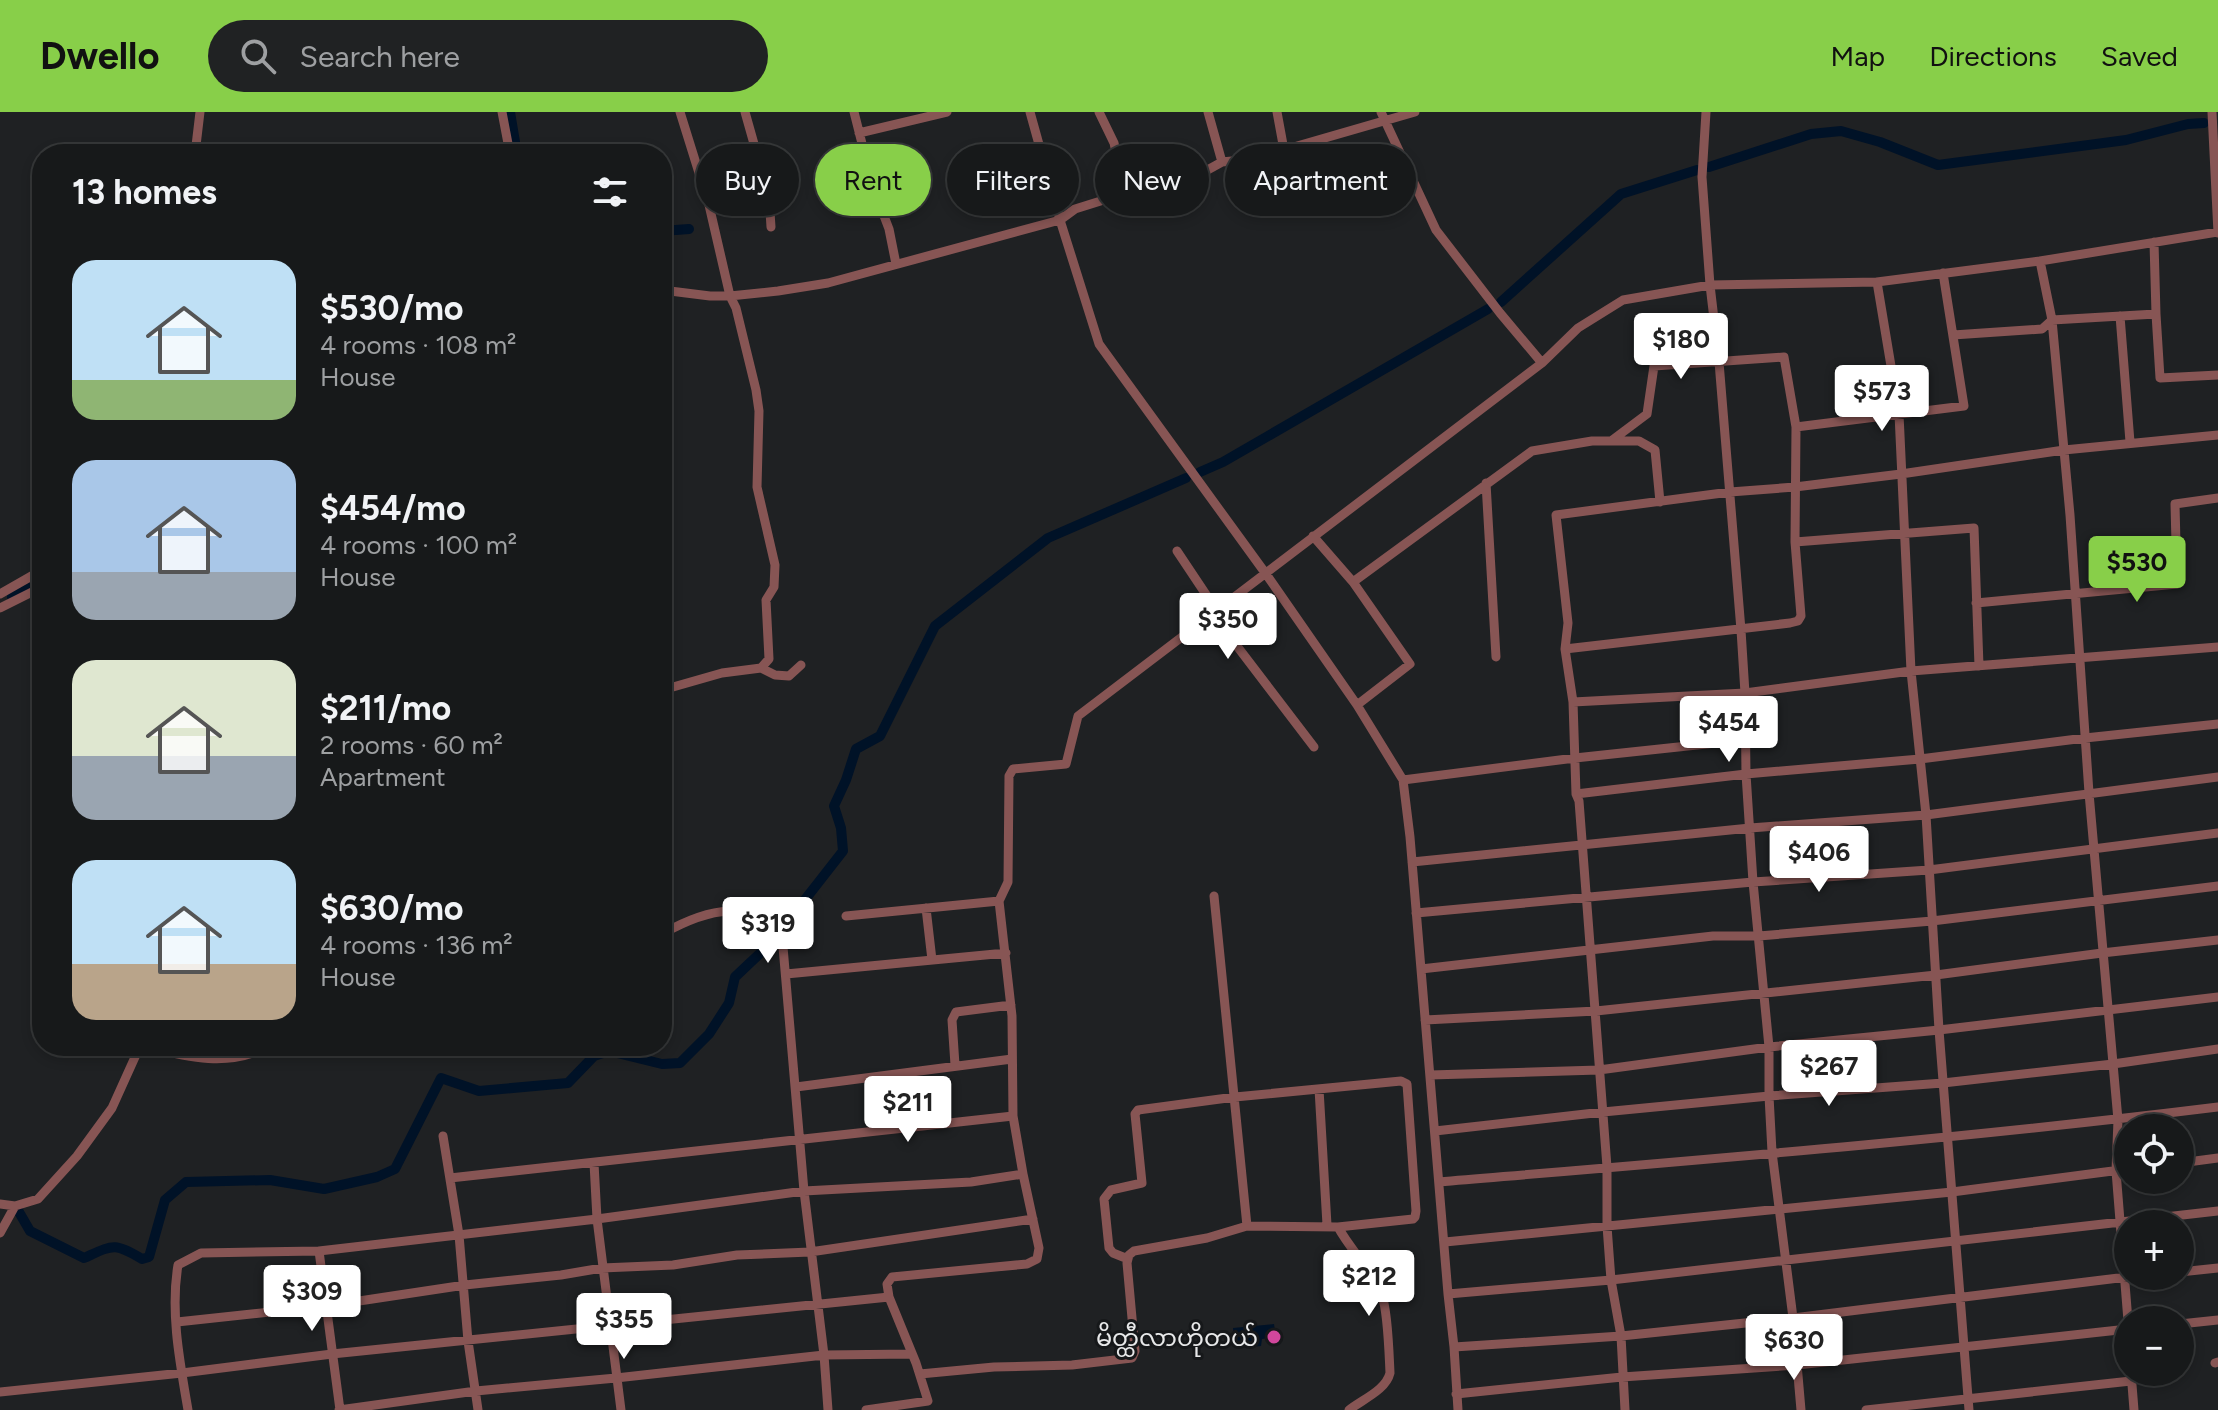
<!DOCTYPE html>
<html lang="en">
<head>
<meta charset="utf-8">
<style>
  body { margin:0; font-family:Figtree,"Noto Sans Myanmar",sans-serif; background:#202223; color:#f1f3f6; height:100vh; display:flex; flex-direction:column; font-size:30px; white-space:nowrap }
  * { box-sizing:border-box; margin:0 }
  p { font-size:26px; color:#9ea0a2 }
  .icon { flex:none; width:44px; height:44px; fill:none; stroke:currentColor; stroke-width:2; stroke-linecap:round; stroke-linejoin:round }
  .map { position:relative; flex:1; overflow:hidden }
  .sheet { position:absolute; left:32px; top:32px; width:640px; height:912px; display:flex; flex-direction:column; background:#17191a; border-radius:32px; box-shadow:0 4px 12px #0003,0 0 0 2px #363839 }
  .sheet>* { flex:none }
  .banner { position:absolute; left:696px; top:32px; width:760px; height:72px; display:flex; gap:16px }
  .fabs { position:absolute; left:2114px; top:1002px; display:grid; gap:16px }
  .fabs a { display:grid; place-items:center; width:80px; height:80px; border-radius:50%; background:#17191a; box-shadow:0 4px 12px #0003,0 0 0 2px #363839; font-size:40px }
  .price { position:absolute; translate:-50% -68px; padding:0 18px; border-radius:8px; background:#fff; color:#222; font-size:26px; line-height:52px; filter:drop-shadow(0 2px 4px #0008) }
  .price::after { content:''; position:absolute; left:50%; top:48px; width:24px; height:18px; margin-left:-12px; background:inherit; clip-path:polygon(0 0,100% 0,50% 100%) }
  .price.current { background:#88cf49; color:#111 }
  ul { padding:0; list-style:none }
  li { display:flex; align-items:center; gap:24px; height:200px; padding:0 40px }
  li span { display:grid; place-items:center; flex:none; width:224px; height:160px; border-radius:24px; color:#555 }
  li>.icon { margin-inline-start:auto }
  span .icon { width:96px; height:96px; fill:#fffc; stroke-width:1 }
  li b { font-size:34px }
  h2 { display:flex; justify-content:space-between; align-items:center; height:96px; padding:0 40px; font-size:34px }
  .tag { padding:0 28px; border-radius:36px; background:#17191a; box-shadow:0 4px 12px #0003,0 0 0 2px #363839; font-size:28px; line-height:72px }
  .tag.current { background:#88cf49; color:#111 }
  header { display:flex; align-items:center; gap:48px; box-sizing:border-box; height:112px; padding:0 40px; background:#88cf49; color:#111 }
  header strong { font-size:38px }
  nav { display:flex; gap:44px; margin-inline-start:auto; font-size:28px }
  .search { width:560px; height:72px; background:#202223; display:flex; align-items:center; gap:20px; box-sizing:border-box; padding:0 28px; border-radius:44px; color:#9ea0a2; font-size:30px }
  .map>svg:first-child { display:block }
  .water { fill:#001227 }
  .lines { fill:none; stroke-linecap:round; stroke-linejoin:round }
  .canal { stroke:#001227; stroke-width:10 }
  .minor { stroke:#875554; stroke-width:9 }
  .hotel-dot { fill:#d1479c; stroke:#16181a; stroke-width:3 }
  .labels { text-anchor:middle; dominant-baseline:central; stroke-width:6; stroke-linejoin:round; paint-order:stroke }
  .poi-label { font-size:24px; fill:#e7e8e9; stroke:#16181a; text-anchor:end }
</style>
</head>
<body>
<header>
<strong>Dwello</strong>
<div class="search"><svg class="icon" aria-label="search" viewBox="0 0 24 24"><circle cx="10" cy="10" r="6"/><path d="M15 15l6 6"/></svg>Search here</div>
<nav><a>Map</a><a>Directions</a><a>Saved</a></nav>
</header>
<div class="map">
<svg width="2218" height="1298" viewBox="0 0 2218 1298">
  <rect width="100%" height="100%" fill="#1f2123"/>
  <path class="water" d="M1274,1212L1276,1225L1262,1227L1261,1234L1250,1235L1248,1228L1234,1229L1233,1216Z"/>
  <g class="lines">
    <path class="canal" d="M510,0L517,42
      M1709,55L1811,22L1841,19L1880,30L1938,53L2126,28L2188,12L2204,11
      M662,119L689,117
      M1501,190L1621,82L1697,58
      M1200,360L1223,350L1488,197
      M12,485L42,470
      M782,817L843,739L841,716L834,694L846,668L856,637L880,624L935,514L1048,426L1186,366
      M19,1100L30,1119L84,1146C113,1133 114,1130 142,1147L149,1145L165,1088L186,1070L270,1068L324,1077L377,1065L395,1057L441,966L479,979L568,971L594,944L609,939L662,952L680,951L709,922L729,891L735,865L772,830"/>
    <path class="minor" d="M502,0L510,42
      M680,0L709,93L730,184L736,196L756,278L759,299L757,375L775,453L774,475L766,488L769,547L761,556
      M745,0L769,85L771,115
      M854,0L873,75L889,117L896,152
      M1030,0L1060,108L1099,232L1266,462L1357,593L1403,668L1410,725L1448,1182L1454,1235L1458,1298
      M1099,0L1114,31L1125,81
      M1208,0L1222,50
      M1277,0L1284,38
      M1381,0L1436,118L1500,201L1542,251
      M1706,0L1702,65L1710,173L1719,250L1741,518L1745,581L1746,662L1753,770L1769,935V984L1772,1040L1793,1206L1801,1298
      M2212,0L2218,121
      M859,21L947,0
      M195,42L200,0
      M2040,149L2052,208L2070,403L2089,681L2118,1008L2116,1059L2128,1209
      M1877,170L1899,302L1911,559L1926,703L1939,918L1969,1298
      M662,178L710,184H730L778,179L828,171L1060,108L1075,97L1171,67L1202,61L1222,50L1252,47L1415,0
      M2156,202L2160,266L2218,263
      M2120,204L2130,330
      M1953,223L2042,217L2052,208L2156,202L2154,130
      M1796,315L1964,294L1943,161
      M1486,371L1496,545
      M1313,424L1353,470L1410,552L1357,593
      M1795,430L1974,416L1979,554
      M1177,439L1217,499L1227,521L1314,635
      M1353,470L1532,339L1592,329H1639L1655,338L1660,390
      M0,482L42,458
      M1976,491L2177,472L2175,392L2218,386
      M0,496L42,475
      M1565,537L1790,511L1798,509L1801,504L1795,430L1796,315L1784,245L1654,254L1647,302L1611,329
      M662,588L666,577L722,561L761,556L775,563L789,564L801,553
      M1573,590L1745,581L1911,559L2218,535
      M1403,668L1575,646L1744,628
      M1576,682L1746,662L1920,647L2085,626L2218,612
      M1412,750L1750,716L1926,703L2218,665
      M1214,784L1247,1114
      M926,796L932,848
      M1416,801L1753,770L1929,758L2218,721
      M846,804L999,789
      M662,822C705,798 756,781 783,835L804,1079L824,1243L828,1298
      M1421,857L1713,824H1759L1932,809L2218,774
      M786,862L1006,841
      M1425,908L1596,899L1936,863L2102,841L2218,828
      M955,953L952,908L956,900L1011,893
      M1430,963L1599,958L1769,935L1939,918L2218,885
      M796,975L1012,947
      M1319,977L1327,1113
      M1435,1019L1603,1000L1769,984L1943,971L2113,952L2218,937
      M443,1024L459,1123L468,1229L478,1298
      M594,1051L597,1107L621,1298
      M2180,1051L2218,1046
      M1023,1062L1013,1004L1012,904L999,789L1008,770L1009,664L1013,657L1066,652L1078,604L1542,251L1578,216L1623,188L1710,173L1877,170L2040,149L2218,120
      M450,1066L1013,1004
      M1439,1070C1699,1048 1959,1027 2218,995
      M0,1092L15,1094L38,1087L77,1044L112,996L140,934C187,944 225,957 270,934
      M1338,1115C1351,1139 1373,1159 1382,1184C1388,1200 1389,1241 1390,1261C1386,1278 1363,1287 1349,1298
      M0,1121L15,1094
      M1445,1130L1952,1080L2128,1057
      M319,1139L340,1298
      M2180,1160L2218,1156
      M1448,1182L1611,1168L2218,1099
      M177,1210L326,1194L465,1173L561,1163L602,1156L673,1153L737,1143L810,1140L1033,1107
      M2180,1212L2218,1208
      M1454,1235L1621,1224L1793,1206L2135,1164
      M2215,1251L2218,1250
      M2131,1260L2134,1298
      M920,1262L994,1255L1072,1253L1132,1246L1135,1239L1127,1151L1129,1143L1134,1139L1207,1126L1247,1114L1338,1115L1413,1107L1415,1105L1416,1099L1407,972L1401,969L1235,985L1138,998L1135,1002L1142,1071L1111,1078L1104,1087L1109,1136L1113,1141L1128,1147
      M0,1280L182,1261L332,1242L889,1185
      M1456,1282L1622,1265L1797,1253L2128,1217
      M188,1298C180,1251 170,1200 178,1153L201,1141L319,1139L597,1107L804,1079L971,1070L1023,1062L1039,1136L1037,1147L1027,1152L892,1165L887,1172L889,1185L916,1251L928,1289L866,1298
      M339,1298L476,1279L616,1266L824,1243L912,1242
      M1625,1298L1621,1224L1611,1168L1607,1114V1055L1579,689L1576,682L1573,590L1565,537L1568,511L1556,403L1730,380L1795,375L1901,362L2064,338L2218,323
      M1866,1298L2131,1269"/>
  </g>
  <circle class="hotel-dot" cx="1274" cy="1225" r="8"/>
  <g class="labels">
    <g class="poi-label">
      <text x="1258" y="1225">မိတ္ထီလာဟိုတယ်</text>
    </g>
  </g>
</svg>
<div class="fabs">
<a><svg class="icon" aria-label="locate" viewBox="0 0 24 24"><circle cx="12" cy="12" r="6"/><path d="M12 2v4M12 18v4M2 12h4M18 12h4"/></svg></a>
<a>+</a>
<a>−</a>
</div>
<b class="price" style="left:1681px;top:269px">$180</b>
<b class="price" style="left:1882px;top:321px">$573</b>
<b class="price current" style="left:2137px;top:492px">$530</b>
<b class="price" style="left:1228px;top:549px">$350</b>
<b class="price" style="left:1729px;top:652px">$454</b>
<b class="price" style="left:1819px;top:782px">$406</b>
<b class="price" style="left:768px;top:853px">$319</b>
<b class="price" style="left:1829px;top:996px">$267</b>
<b class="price" style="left:908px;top:1032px">$211</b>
<b class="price" style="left:1369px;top:1206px">$212</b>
<b class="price" style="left:312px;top:1221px">$309</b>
<b class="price" style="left:624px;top:1249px">$355</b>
<b class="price" style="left:1794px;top:1270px">$630</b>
<div class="banner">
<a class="tag">Buy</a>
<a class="tag current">Rent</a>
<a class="tag">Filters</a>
<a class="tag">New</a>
<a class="tag">Apartment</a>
</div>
<section class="sheet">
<h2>13 homes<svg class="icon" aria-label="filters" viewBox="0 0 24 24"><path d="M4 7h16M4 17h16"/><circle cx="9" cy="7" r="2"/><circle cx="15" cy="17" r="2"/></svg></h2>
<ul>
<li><span style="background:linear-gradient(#bfe0f5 75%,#8fb573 0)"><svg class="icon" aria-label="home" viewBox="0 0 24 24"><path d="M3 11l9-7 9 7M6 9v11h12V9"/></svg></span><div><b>$530/mo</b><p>4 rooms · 108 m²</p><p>House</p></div></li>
<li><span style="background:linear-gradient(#a9c7e8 70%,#9aa5b1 0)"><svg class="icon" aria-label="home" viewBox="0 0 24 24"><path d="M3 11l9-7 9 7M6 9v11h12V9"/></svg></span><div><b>$454/mo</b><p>4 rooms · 100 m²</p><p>House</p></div></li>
<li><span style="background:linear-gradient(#dfe7d0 60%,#9aa5b1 0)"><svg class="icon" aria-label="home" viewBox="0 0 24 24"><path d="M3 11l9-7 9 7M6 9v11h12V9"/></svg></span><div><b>$211/mo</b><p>2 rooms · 60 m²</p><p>Apartment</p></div></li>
<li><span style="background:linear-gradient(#bfe0f5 65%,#b9a48a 0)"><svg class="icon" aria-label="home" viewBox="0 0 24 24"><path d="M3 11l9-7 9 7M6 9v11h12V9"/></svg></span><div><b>$630/mo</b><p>4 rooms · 136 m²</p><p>House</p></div></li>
</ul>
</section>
</div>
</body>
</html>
